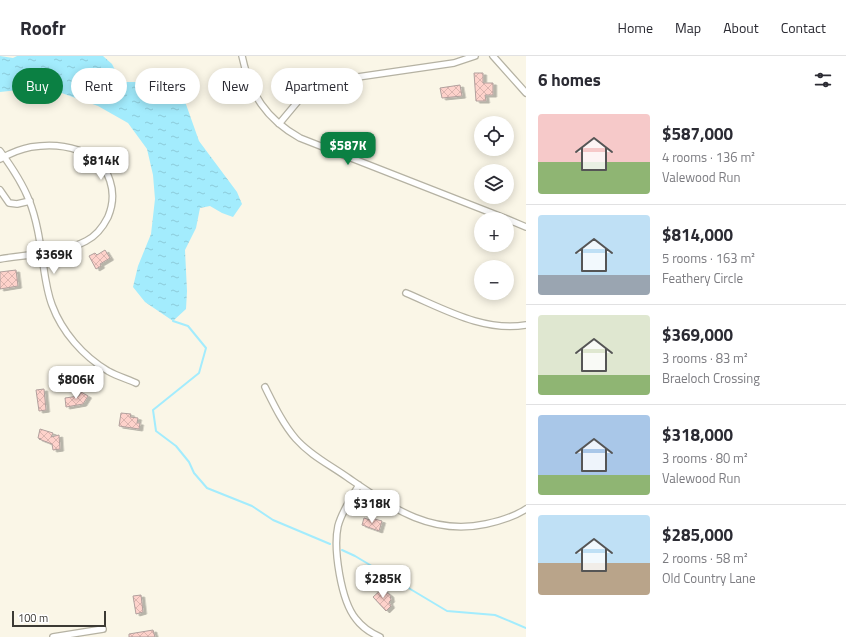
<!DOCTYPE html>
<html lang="en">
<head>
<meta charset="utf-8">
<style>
  body { margin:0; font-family:"Titillium Web",sans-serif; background:#f7f7f7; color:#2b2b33; height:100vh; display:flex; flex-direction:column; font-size:15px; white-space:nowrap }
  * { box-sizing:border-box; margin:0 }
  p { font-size:13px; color:#7c7c81 }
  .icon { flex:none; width:22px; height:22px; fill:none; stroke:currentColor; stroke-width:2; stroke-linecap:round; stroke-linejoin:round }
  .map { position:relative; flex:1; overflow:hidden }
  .sheet { display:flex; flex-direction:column; background:#fff; width:320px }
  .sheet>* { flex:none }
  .guide { position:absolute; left:12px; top:12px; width:380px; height:36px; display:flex; gap:8px }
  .controls { position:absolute; left:474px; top:60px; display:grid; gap:8px }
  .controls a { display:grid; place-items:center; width:40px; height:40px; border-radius:50%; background:#fff; box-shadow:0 2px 10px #0003; font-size:20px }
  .scale { position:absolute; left:12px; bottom:10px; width:94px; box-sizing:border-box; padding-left:4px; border:2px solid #3c3a34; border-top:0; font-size:11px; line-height:14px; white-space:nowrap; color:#3c3a34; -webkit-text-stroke:3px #fff; paint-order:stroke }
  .price { position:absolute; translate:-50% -34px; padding:0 9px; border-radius:8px; background:#fff; color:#222; font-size:13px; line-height:26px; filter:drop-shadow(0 1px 2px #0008) }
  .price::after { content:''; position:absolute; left:50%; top:24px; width:12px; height:9px; margin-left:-6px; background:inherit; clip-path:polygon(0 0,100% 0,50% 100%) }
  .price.current { background:#0b8043; color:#fff }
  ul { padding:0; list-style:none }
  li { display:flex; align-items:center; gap:12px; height:100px; padding:0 12px }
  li+li { border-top:1px solid #e1e1e2 }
  li span { display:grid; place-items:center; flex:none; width:112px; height:80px; border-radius:4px; color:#555 }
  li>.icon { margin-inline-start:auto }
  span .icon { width:48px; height:48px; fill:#fffc; stroke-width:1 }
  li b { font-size:17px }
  h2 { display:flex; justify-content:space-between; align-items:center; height:48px; padding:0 12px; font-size:17px }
  .chip { padding:0 14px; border-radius:18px; background:#fff; box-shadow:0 2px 10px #0003; font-size:14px; line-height:36px }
  .chip.current { background:#0b8043; color:#fff }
  header { display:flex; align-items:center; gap:24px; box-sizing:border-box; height:56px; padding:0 20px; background:#fff; border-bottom:1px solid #e1e1e2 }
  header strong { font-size:19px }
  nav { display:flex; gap:22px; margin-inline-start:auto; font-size:14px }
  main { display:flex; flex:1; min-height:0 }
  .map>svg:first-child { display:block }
  .water { fill:url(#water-ripples) }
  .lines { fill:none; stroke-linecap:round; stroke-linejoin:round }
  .stream { stroke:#a3ecfd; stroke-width:2 }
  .building { fill:url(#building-cross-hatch); stroke:#b1a09d; filter:url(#shadow) }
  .minor-casing { stroke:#b5b2a3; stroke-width:8 }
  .minor { stroke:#fff; stroke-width:5.5 }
</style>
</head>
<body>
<header>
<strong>Roofr</strong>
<nav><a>Home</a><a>Map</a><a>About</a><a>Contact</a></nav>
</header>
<main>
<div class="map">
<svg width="526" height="581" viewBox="0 0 526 581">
  <defs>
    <pattern id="water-ripples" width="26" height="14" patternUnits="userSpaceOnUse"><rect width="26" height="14" fill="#a3ecfd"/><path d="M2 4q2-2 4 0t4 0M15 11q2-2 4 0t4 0" fill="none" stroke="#8dcbd9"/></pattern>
    <pattern id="building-cross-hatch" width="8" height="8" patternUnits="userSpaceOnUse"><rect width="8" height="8" fill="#fed2cb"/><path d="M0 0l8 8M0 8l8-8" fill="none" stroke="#dbb5af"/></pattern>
    <filter id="shadow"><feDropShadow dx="3.5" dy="2" stdDeviation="0" flood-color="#0004"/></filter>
  </defs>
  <rect width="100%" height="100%" fill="#faf6e7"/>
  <path class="water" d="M0,0L13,2L17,0H103L112,8L121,26H136L144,19L155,18L166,23L182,37L199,85L237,136L242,148L233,161L222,157L210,150L200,152L196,172L185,194L187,235L186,253L173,265L145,246L133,231L138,210L151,178L155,143L153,119L147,93L128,67L98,50L56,35L27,33L0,36Z"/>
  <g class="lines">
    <path class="stream" d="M173,265L188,270L206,292L199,317L153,354L156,375L176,390L189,406L194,417L207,432L252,450L273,464L330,488
      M342,494L355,500L447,555L495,559L526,572"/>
  </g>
  <path class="building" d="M474,17H483V27H493V39H485L486,45H476Z
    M460,29L462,40L442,42L440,32Z
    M105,194L110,202L100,208L101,210L96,213L89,200L95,197L97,199Z
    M16,214L18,230L0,233V216Z
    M44,333L46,354L39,355L36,334Z
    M81,336L88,340L83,348L66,351L65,342L79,340Z
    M121,357L131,358L130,361L138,362L137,367H140L139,373L119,370Z
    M40,373L53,377L51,381L59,379L60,393L53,394L52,388L39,383H41L38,382Z
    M364,462L370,464L371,462L382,465L379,475L362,469Z
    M382,533L390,539L391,544L389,546L391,550L386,555L373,541Z
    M141,539L143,556L136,558L133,540Z
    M153,574L155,581H129V578Z"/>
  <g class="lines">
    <g class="minor-casing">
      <path id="minor" d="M242,0C250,38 266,63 300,82L507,163
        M493,0L526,37
        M279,68L299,44L308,36L320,30L344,23L454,7L475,0
        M0,95C11,110 22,126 29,144C37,164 40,186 43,207C45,221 47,236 52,249C62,276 83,300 108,315C117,320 127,323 136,327
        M0,103C9,98 20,93 31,91C61,86 100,93 110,125C114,137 113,149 108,161C103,171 96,180 86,185C64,197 25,199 0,203
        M0,134L9,147L17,148L30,145
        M507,163L526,171
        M406,237C444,253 483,276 526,269
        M265,331C274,349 283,368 296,383C310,399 330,409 347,421C391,451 430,480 486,468C500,465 514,461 526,453
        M359,429C351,442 342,455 338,470C333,493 341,545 356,563C362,571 371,577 380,581
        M53,581L103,573"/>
    </g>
    <use href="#minor" class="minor"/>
  </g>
</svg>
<div class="controls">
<a><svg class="icon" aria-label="locate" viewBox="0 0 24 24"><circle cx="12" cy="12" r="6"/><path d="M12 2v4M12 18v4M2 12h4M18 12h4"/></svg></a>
<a><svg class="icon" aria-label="layers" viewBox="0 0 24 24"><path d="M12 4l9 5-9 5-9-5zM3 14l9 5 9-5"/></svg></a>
<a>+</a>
<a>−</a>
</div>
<div class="scale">100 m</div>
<b class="price current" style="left:348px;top:110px">$587K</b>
<b class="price" style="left:101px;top:125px">$814K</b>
<b class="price" style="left:54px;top:219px">$369K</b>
<b class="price" style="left:76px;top:344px">$806K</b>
<b class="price" style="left:372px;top:468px">$318K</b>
<b class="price" style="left:383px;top:543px">$285K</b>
<div class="guide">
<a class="chip current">Buy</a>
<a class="chip">Rent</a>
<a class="chip">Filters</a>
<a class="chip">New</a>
<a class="chip">Apartment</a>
</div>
</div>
<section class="sheet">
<h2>6 homes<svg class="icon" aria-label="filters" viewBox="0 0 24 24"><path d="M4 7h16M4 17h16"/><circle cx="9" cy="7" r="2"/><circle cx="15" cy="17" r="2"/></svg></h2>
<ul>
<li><span style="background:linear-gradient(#f6c9c9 60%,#8fb573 0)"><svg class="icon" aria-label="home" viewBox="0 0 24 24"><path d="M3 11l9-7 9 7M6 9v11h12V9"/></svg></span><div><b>$587,000</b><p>4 rooms · 136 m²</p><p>Valewood Run</p></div></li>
<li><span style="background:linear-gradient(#bfe0f5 75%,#9aa5b1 0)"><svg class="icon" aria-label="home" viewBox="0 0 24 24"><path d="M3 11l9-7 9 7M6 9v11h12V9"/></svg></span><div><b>$814,000</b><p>5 rooms · 163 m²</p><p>Feathery Circle</p></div></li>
<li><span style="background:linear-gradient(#dfe7d0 75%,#8fb573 0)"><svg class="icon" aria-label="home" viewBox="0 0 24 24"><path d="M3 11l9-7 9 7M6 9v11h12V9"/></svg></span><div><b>$369,000</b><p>3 rooms · 83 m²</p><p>Braeloch Crossing</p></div></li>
<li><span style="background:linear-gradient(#a9c7e8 75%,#8fb573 0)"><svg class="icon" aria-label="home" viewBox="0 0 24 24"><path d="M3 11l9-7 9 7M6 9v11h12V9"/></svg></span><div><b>$318,000</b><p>3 rooms · 80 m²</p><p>Valewood Run</p></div></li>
<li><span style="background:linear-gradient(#bfe0f5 60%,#b9a48a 0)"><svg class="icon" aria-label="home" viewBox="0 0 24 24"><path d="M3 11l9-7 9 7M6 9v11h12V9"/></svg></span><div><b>$285,000</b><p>2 rooms · 58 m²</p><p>Old Country Lane</p></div></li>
</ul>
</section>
</main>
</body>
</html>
